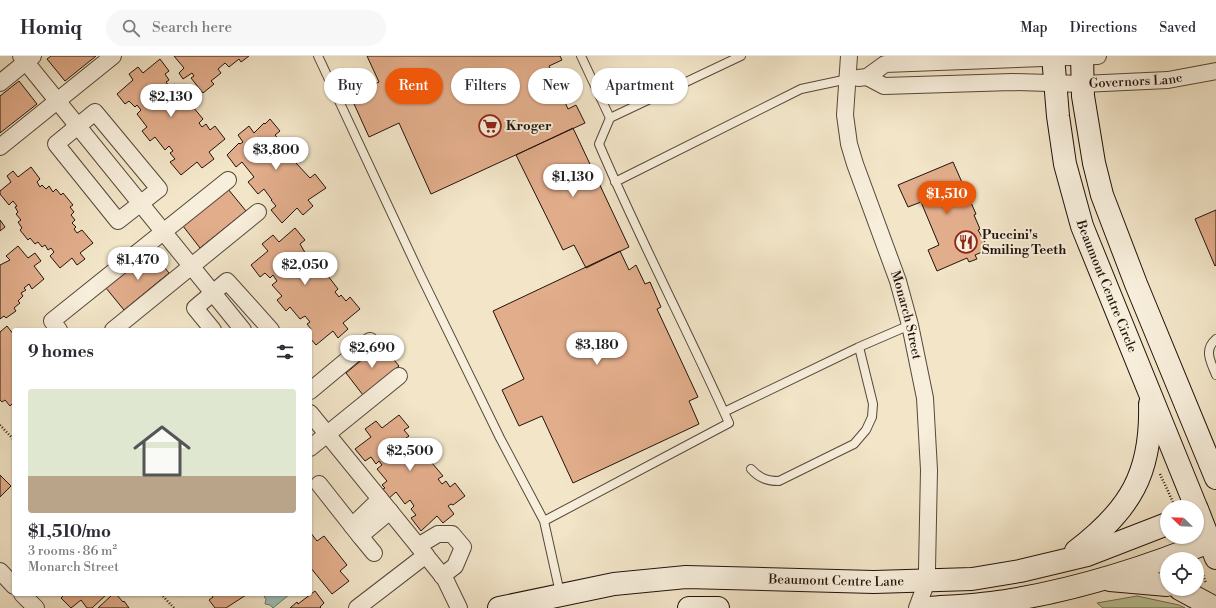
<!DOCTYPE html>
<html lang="en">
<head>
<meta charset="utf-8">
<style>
  body { margin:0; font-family:"Libre Bodoni",serif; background:#f7f7f7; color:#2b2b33; height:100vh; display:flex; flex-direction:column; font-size:15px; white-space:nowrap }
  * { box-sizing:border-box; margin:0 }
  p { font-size:13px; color:#7c7c81 }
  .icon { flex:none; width:22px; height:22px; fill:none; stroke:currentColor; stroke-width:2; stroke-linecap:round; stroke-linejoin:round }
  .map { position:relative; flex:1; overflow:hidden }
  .side { position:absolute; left:12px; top:272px; width:300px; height:268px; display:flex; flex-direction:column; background:#fff; border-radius:4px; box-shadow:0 1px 3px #0004 }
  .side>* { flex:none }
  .guide { position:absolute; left:324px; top:12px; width:380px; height:36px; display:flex; gap:8px }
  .needle { width:26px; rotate:293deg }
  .buttons { position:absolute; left:1160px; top:444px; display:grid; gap:8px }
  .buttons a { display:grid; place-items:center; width:44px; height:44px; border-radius:50%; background:#fff; box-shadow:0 1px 3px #0004; font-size:20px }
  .price { position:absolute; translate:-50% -34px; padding:0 9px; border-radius:14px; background:#fff; color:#222; font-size:13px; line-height:26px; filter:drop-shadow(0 1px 2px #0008) }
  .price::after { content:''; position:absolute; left:50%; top:24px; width:12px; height:9px; margin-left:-6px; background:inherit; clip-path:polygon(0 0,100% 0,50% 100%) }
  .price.on { background:#ea580c; color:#fff }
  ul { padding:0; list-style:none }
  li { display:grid; align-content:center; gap:8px; height:212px; padding:0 16px }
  li span { display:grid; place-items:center; height:124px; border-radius:4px; color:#555 }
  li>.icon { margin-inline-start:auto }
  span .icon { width:72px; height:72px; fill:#fffc; stroke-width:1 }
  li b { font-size:17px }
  h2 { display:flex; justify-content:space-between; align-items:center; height:48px; padding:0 16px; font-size:17px }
  .pill { padding:0 14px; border-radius:18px; background:#fff; box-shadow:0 1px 3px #0004; font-size:14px; line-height:36px }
  .pill.on { background:#ea580c; color:#fff }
  header { display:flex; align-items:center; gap:24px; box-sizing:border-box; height:56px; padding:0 20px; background:#fff; border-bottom:1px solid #e1e1e2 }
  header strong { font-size:19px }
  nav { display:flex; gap:22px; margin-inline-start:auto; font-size:14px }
  .search { width:280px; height:36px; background:#f7f7f7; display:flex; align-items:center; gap:10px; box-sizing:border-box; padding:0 14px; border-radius:22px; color:#7c7c81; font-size:15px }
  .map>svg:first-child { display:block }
  .green { fill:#bac596; stroke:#6e6c50 }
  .water { fill:#9bbfb4; stroke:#6b7a70 }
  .building { fill:#e2ad8b; stroke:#22130b }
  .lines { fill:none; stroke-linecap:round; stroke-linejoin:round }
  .lane-casing { stroke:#56483a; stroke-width:10 }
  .street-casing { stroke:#56483a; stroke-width:18 }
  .secondary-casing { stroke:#22130b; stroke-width:24 }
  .path { stroke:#22130b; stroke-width:2.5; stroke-dasharray:1 2; stroke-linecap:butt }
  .lane { stroke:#f7eedb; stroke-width:8 }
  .street { stroke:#f7eedb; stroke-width:16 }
  .secondary { stroke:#f7eedb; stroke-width:22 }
  .labels { text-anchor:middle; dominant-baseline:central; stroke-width:4; stroke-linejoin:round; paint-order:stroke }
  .street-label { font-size:13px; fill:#22130b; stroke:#f7eedb }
  .poi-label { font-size:13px; font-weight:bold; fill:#22130b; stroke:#f7eedb; text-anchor:start }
</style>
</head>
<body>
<header>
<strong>Homiq</strong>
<div class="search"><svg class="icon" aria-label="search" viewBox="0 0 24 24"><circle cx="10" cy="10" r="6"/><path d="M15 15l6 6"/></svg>Search here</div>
<nav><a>Map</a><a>Directions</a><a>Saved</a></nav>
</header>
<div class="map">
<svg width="1216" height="552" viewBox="0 0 1216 552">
  <rect width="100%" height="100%" fill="#f2e5c8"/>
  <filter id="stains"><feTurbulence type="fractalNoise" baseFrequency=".005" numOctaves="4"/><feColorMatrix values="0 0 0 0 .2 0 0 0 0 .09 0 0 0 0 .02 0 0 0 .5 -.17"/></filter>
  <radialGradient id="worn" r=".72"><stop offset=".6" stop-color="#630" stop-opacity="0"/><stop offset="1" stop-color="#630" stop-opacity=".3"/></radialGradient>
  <path class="green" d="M1137,540L1179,549L1185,552H1103L1097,547Z"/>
  <path class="water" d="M267,538H290L273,552L270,549L265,548L266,543L264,541Z"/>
  <path class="building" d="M51,0H96L65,25L47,3Z
    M174,0H249L241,6L239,3L229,11L225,7L218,13L221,17L211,25L214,28L203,37L191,22L194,20L192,17L183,23L179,17L184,12Z
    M367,0H560L562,4L549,10L568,53L576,49L585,67L431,138L399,67L369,81L350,39L379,26Z
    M160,3L169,15L165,18L169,24L166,26L170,31L175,28L185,40L189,36L198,47L193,51L203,63L199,67L202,71L206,68L210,74L215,70L225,83L209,96L214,103L202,112L197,106L181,119L170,106L175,103L170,97L173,95L169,90L165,94L155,81L150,85L142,75L147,71L137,58L141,54L137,49L135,51L129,45L125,48L117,38L133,24L129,18L138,11L143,17Z
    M19,25L37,48L0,77V40Z
    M270,63L280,75L275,79L288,94L292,90L302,102L296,107L310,122L315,118L326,132L308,144L313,150L303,159L297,152L282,167L271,154L276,150L271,144H272L264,133L258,138L248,126L254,121L242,106L236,111L227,99L239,87L240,88L243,86L238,79L249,70L254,77L264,67L265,68Z
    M573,72L629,191L586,212L574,189L563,194L516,99Z
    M953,106L976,158L974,159L980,173L978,174L989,193L975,199L977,203L969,206L967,202L937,215L928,194L939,189L921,146L908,151L898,129Z
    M31,111L40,123L37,126L40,131L42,129L46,133L49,130L53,136L56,133L61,139L63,137L73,149L70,151L74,156L71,159L75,164L72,167L76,171L74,173L77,177L82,174L93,187L80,197L85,203L77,209L72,202L60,212L50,200L54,196L51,192L48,194L45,189L42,191L38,186L35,188L30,182L28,184L20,174L22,172L18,166L21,164L16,158L18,156L15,151L17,150L13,145L9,149L0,138V135L11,126L7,120L13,115L18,121Z
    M228,133L246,155L200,192L183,170Z
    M1216,154V209L1215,210L1195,163Z
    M0,164L5,171L0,175Z
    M295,172L305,184L300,188L307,200L310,197L320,209L325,204L334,215L328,220L338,233L335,236L339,241L341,239L346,245L350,241L360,253L343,267L348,273L338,282L333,275L316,289L310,282L311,273L307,268L310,266L305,260L300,263L290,251L286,255L277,244L282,240L272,229L277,225L273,219L270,222L265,217L260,221L251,209L268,195L262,188L273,179L279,186Z
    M18,190L28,202L35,197L41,205L34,210L44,223L32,233L29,228L24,232L26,234L21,237L23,240L18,245L20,247L14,252L16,255L6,262L4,260L0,263V209L10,204L6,200Z
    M620,195L629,214L636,209L645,228L650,226L661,251L657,253L698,341L689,345L699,368L573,427L542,360L519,370L502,334L524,323L493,255Z
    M152,196L169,217L124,254L106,232Z
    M7,270L14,279V349L13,347L10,350L5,344L2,346L0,344V276Z
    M381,288L399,310L363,339L346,317Z
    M399,359L409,371L404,374L409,380L406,382L410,387L414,384L424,396L428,392L437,403L432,407L443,420L438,423L442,428L446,425L450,431L455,427L465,440L453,449L451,448L448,450L454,458L443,467L437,460L421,475L411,462L416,459L411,453L414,450L410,444L405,448L396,436L388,443L381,434L385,432L382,429L387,425L377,413L382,409L379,405L376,408L371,401L365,405L355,393L371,381L365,373L376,365L382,372Z
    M0,419L11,430L0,441Z
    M310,476L317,485L324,480L347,509L340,515L349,525L332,538L310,511Z
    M315,535L324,547L320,551L321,552H290L297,546L298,548Z
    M65,538H107L92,552H87L81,544L71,552L61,542Z
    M113,538H116L123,546L124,545L129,552H98Z
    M211,538H245L246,539L226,552H215L209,544L213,541Z"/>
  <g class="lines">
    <g class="lane-casing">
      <path id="lane" d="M318,0L419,216L500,382L544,465L560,537
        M610,62L741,0
        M615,126L801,33L848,23
        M1216,283C1203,294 1211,306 1216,319
        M724,356L859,291L910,269
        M751,413C759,422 767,425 779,425L854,388L866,374L872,361L873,348L859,291
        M544,465L729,367C687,273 639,182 599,88L610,62L581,0"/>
    </g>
    <g class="street-casing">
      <g id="street">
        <path d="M21,0L243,274"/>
        <path id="s1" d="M849,0L845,59L849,88L855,108L898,225L910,269L925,342L929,414L927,513V525L917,552"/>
        <path id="s2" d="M867,21L884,30L1012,26L1083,28L1168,24L1216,15"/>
        <path d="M858,22L867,21L885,8L1098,0"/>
        <path d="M0,27L33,0"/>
        <path d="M95,56L159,133L118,165L56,88Z"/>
        <path d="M0,91L113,0"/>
        <path d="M59,274L52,265L228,124"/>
        <path d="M113,274L258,156"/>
        <path d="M213,274L195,252L227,225L271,274"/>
        <path d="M310,335L370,285"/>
        <path d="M310,357L445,523L459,552"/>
        <path d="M310,392L399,320"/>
        <path d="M319,428L360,480"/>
        <path d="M352,470L380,443"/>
        <path d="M418,490L438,478H452L463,491L455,510L442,520"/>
        <path d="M374,497L360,480L390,455"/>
        <path d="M0,515L14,530"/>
        <path d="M22,538L36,552"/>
        <path d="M357,552L426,499"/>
      </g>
    </g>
    <g class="secondary-casing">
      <g id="secondary">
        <path id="s3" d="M1053,0L1058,60L1065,108L1082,170L1196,451"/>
        <path d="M1082,0L1083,40L1094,107L1102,139L1136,228L1216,422"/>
        <path d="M1197,453L1216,502"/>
        <path d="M1076,495C1130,454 1152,417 1150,348"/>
        <path d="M1110,524L1167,529"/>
        <path d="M1180,533L1215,552"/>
        <path id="s4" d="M499,552L614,528L686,521L874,526L972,523L1020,515L1087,499L1167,468"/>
        <path d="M689,552H718"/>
        <path d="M929,552C956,550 984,549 1011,544C1078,533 1153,509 1216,483"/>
      </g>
    </g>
    <path class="path" d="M0,369L14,384
      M1160,418L1173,446L1175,445
      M1200,511L1206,527
      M161,538L174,552"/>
    <use href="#lane" class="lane"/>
    <use href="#street" class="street"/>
    <use href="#secondary" class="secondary"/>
  </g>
  <defs>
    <g id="supermarket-ring" transform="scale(1.15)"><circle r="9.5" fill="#f7eedb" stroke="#8f2418" stroke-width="1.5"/><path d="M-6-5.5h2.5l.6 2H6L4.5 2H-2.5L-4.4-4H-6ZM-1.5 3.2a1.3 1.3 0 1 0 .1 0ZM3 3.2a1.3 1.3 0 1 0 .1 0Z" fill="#8f2418"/></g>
    <g id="restaurant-ring" transform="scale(1.15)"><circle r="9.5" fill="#f7eedb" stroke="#8f2418" stroke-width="1.5"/><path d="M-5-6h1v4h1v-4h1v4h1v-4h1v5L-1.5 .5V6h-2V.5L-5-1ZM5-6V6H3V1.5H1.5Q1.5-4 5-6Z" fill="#8f2418"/></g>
  </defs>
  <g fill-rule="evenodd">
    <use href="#supermarket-ring" x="490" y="70"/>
    <use href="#restaurant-ring" x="966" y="186"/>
  </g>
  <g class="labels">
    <g class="street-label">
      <text stroke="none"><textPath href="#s2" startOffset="271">Governors Lane</textPath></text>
      <text stroke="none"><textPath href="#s3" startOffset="238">Beaumont Centre Circle</textPath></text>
      <text stroke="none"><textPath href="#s1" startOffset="269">Monarch Street</textPath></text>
      <text stroke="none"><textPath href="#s4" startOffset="340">Beaumont Centre Lane</textPath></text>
    </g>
    <g class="poi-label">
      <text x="506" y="70">Kroger</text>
      <text x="982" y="179">Puccini's<tspan x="982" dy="15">Smiling Teeth</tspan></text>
    </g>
  </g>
  <rect width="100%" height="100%" filter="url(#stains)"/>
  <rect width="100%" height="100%" fill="url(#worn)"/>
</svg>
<div class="buttons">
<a><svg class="needle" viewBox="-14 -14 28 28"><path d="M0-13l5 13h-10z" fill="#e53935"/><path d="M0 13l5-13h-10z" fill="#7c7c81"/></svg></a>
<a><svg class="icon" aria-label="locate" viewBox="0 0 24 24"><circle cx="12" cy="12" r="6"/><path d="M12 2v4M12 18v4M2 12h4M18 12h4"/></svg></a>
</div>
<b class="price" style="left:171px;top:62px">$2,130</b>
<b class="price" style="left:276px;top:115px">$3,800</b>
<b class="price" style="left:573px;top:142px">$1,130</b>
<b class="price on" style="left:947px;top:159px">$1,510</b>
<b class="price" style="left:138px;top:225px">$1,470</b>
<b class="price" style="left:305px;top:230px">$2,050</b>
<b class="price" style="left:597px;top:310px">$3,180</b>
<b class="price" style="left:372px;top:313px">$2,690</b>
<b class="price" style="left:410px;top:416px">$2,500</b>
<div class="guide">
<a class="pill">Buy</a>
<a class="pill on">Rent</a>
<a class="pill">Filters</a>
<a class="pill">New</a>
<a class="pill">Apartment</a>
</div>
<section class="side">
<h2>9 homes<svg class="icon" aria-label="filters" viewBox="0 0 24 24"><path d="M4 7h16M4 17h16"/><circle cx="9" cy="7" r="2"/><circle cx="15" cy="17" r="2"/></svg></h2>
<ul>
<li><span style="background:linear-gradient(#dfe7d0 70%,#b9a48a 0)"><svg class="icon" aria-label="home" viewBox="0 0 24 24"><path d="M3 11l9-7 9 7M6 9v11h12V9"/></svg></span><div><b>$1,510/mo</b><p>3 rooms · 86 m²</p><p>Monarch Street</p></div></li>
</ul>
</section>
</div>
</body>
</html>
